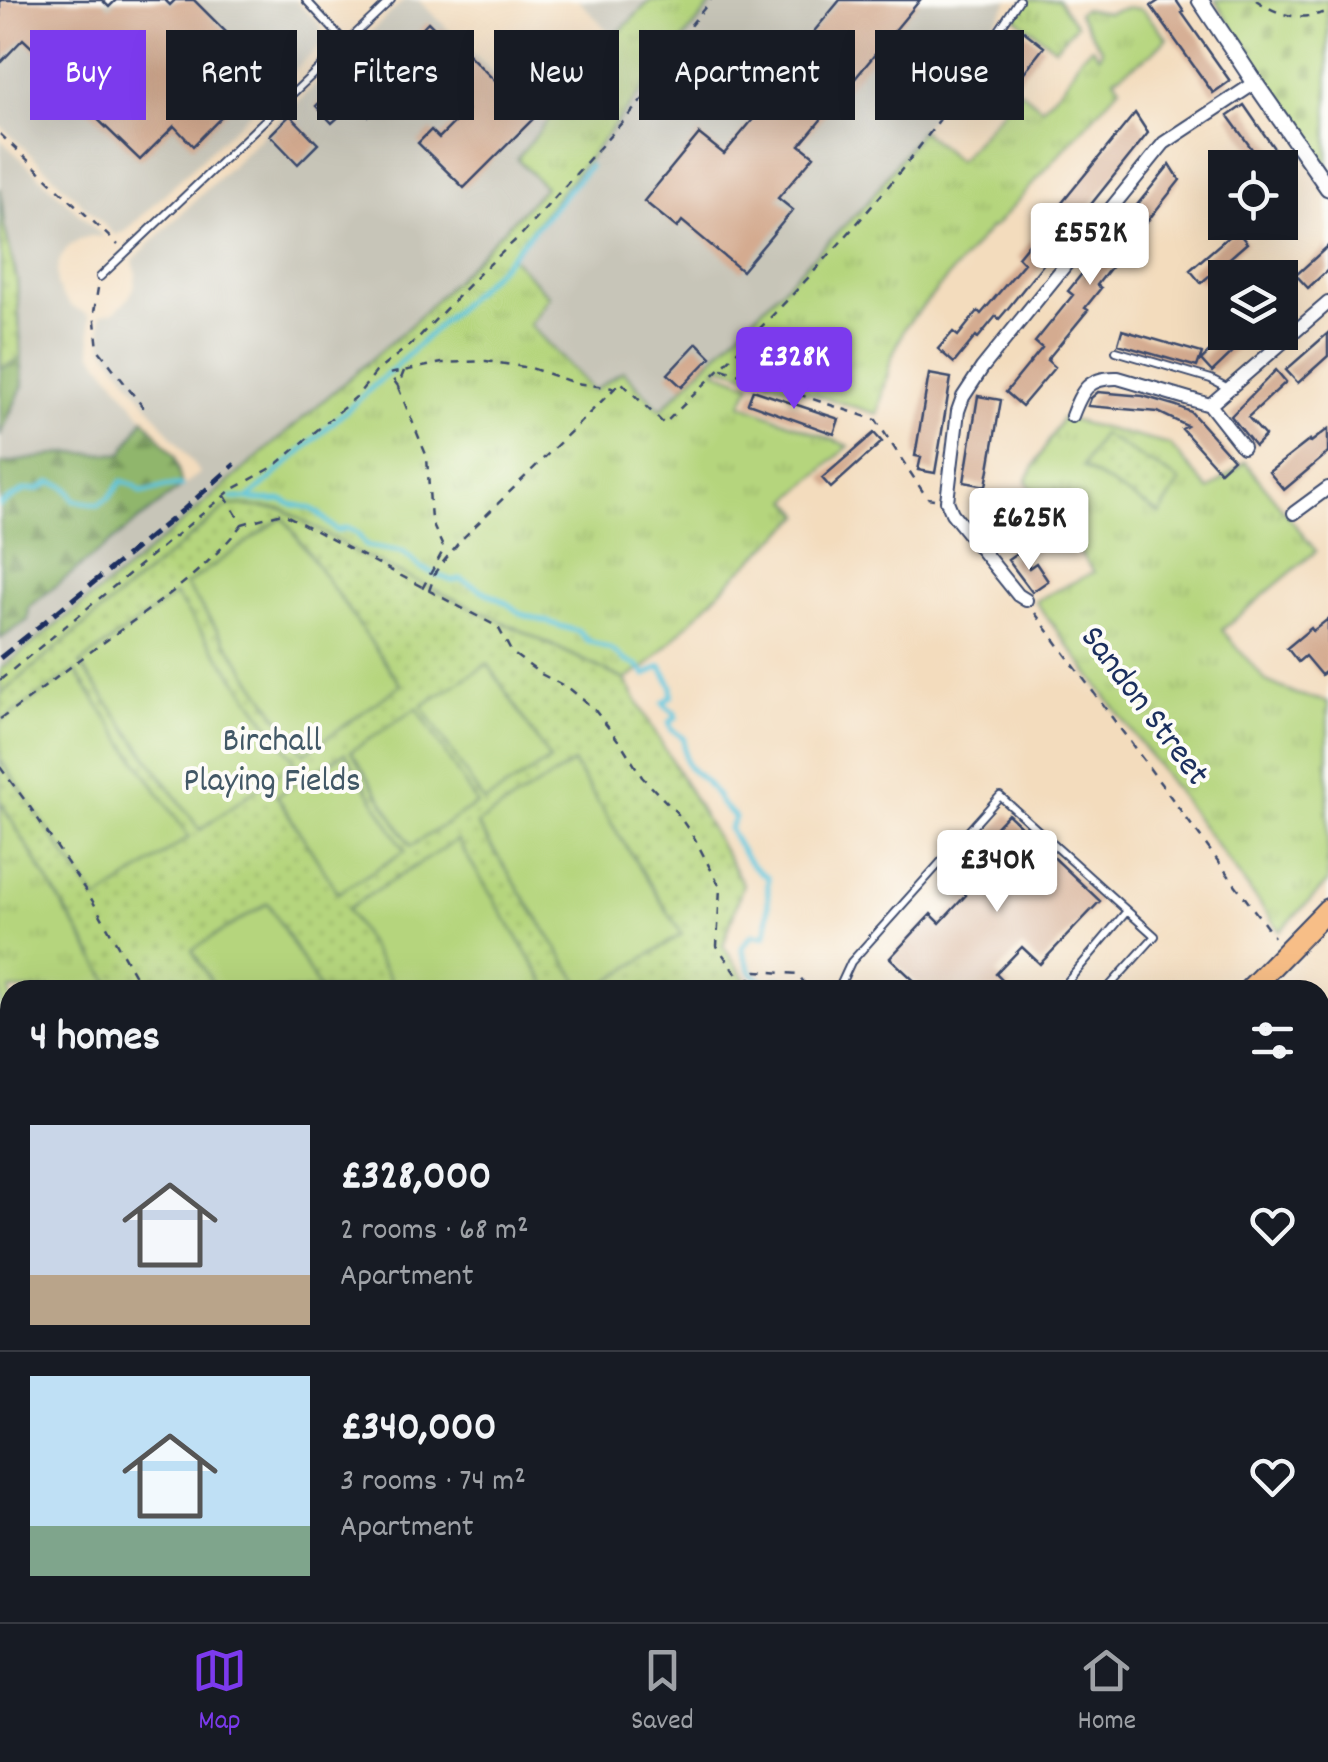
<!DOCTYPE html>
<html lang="en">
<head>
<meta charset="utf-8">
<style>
  body { margin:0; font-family:Dekko,sans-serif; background:#242831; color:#f1f3f6; height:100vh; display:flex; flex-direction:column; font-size:38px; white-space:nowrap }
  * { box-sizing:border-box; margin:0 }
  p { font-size:32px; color:#9ea1a6 }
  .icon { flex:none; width:55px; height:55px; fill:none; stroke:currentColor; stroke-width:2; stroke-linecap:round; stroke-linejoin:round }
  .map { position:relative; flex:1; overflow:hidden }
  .panel { position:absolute; left:0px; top:980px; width:1330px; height:642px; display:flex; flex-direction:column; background:#171b24; border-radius:30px 30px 0 0; box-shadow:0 10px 40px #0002 }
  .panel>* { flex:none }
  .banner { position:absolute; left:30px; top:30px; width:1270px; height:90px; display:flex; gap:20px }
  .tools { position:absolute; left:1208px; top:150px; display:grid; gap:20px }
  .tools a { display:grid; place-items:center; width:90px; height:90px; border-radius:0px; background:#171b24; box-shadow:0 10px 40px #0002; font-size:50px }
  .price { position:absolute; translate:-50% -85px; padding:0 22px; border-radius:10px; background:#fff; color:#222; font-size:32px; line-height:65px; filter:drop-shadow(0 2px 5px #0008) }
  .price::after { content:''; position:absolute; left:50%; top:60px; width:30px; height:22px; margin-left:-15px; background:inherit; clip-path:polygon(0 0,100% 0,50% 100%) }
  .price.current { background:#7c3aed; color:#fff }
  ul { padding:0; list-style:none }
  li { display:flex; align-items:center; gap:30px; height:250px; padding:0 30px }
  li+li { border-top:2px solid #363941 }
  li span { display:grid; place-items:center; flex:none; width:280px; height:200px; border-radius:0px; color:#555 }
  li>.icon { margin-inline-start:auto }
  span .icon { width:120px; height:120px; fill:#fffc; stroke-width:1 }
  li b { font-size:42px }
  h2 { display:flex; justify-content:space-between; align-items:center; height:120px; padding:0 30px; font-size:42px }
  .tag { padding:0 35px; border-radius:0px; background:#171b24; box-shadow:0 10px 40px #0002; font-size:35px; line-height:90px }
  .tag.current { background:#7c3aed; color:#fff }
  .menu { display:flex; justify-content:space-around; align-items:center; height:140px; border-top:2px solid #363941; background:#171b24; font-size:28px; color:#9ea1a6 }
  .menu a { display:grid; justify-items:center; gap:5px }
  .menu .current { color:#7c3aed }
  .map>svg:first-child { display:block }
  .industrial { fill:#c7c5b8 }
  .grass { fill:url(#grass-tufts); stroke:#68826e; stroke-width:2.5 }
  .forest { fill:url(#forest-firs); stroke:#567265; stroke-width:2.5 }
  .cemetery { fill:url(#cemetery-stones); stroke:#68826e; stroke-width:2.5 }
  .park { fill:url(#park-dots); stroke:#68826e; stroke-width:2.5 }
  .pitch { fill:#b5d57d; stroke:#68826e; stroke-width:2.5 }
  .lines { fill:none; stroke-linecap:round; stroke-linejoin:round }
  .stream { stroke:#5ec5db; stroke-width:5 }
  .building { fill:#d4ab90 }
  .service-casing { stroke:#3b496c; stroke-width:10 }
  .minor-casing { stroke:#3b496c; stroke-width:16 }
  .tertiary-casing { stroke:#3b496c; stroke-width:19 }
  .trunk-casing { stroke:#3b496c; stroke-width:24 }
  .path { stroke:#3b496c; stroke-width:2.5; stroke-dasharray:8 8; stroke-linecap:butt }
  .service { stroke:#fff; stroke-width:6 }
  .minor { stroke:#fff; stroke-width:12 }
  .tertiary { stroke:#fff; stroke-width:15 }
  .trunk { stroke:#f7be87; stroke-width:20 }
  .rail { stroke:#1b2f5e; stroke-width:5; stroke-dasharray:15 8; stroke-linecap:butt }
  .labels { text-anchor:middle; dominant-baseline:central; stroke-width:8; stroke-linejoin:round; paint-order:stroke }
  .street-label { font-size:35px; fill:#1b2f5e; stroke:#fdfcf7 }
  .park-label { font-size:35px; fill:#425866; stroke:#fdfcf7 }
</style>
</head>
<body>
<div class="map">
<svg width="1328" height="1622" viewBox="0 0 1328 1622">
  <defs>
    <pattern id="grass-tufts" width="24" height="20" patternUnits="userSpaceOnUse" patternTransform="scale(2.5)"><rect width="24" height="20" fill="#b5d57d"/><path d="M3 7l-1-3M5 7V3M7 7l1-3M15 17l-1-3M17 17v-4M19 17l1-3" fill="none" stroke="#9bb76e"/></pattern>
    <pattern id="forest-firs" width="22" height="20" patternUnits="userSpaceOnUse" patternTransform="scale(2.5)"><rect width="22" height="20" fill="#90b66c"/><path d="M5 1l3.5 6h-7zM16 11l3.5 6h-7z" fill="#75945c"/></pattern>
    <pattern id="cemetery-stones" width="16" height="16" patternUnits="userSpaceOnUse" patternTransform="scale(2.5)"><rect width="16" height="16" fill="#b5d57d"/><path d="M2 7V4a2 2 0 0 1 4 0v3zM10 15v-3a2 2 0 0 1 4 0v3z" fill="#9bb76e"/></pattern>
    <pattern id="park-dots" width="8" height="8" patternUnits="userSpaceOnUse" patternTransform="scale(2.5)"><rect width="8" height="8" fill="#b5d57d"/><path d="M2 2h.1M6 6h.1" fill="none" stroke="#9bb76e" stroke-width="1.8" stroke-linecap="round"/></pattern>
  </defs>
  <rect width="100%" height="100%" fill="#fdfcf7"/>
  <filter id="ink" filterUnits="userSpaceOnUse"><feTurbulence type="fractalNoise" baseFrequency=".01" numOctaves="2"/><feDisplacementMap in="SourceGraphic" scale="20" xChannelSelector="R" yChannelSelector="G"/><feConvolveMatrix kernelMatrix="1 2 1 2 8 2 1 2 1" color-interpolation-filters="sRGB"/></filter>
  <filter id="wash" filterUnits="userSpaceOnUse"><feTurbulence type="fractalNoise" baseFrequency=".0048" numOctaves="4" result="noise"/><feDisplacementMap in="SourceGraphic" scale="40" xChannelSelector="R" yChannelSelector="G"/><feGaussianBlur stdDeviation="2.25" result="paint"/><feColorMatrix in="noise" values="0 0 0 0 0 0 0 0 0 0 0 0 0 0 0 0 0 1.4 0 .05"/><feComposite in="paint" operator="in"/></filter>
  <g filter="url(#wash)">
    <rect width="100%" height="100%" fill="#f3dcbd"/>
    <path class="industrial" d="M0,0H295L320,25L325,41L126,231L115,235L0,125Z
      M404,0H418L546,124L518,159L546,187L411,325L128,569L0,669V639L27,620L29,607L200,473L103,346L100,315L115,311L128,299L134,288L136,275L133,260Z
      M578,0H651L614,37Z
      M715,0H1009L960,78L868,202L661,411L623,372L593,392L530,324L549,295L510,256Z
      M0,139L104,237L90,236L78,240L67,248L60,259L57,271V284L62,296L72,307L89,315L92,352L144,418L123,454L68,453L0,464V436L23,385L17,280L4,225L0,188Z"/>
    <path class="grass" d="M651,0H715L510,256L549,296L530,325L593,391L623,371L661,410L868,202L921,130L958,161L1020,90L1042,108L1066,82L1080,57L1092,47L1099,56L1102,50L1078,13L1084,9L1107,13C1148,0 1142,13 1167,38L1152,53L1114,78L1120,87L995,226L990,228L905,327L891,359L878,414L719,366L715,370L751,384L741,404L849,446L789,500L802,515L740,571L647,666L625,680L357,553L283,509L229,505L0,695V669L128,569L411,325L545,187L517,159L614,37Z
      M1026,0H1058L1076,25L1055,48L1015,17Z
      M1062,418L1170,445L1209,490L1245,462L1316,551L1222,630L1266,681L1296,694L1328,702V882L1280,931L1035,601L1094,572L1026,481Z
      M0,801L114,990H10V1612H486L491,1622H0Z
      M1320,1512L1328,1519V1622H992L988,1613L1320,1612Z"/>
    <path class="forest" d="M0,188L4,225L17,280L23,385L0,436Z
      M144,418L175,457L182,486L29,607L28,620L0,639V464L68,453L122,454Z"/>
    <path class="cemetery" d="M1215,0H1328V170L1265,83Z"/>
    <path class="park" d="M0,188L4,225L17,280L21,357L1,369Z
      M1102,434L1180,481L1160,514L1082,467Z
      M229,505L283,509L357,553L625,680L743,884L723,946L753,990H114L0,801V695Z"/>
    <path class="pitch" d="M283,517L401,685L304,754L186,585Z
      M175,595L295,761L200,830L80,664Z
      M488,664L550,760L484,802L422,706Z
      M75,671L189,837L97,901L0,759V722Z
      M417,708L477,804L411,846L351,751Z
      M345,753L405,851L338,893L277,796Z
      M573,763L682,934L594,990H584L477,824Z
      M457,840L550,990H397L347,909Z
      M268,903L320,990H216L192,950Z"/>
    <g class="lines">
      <path class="stream" d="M389,373L506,261L589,166
        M231,498C251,498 263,502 283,500C292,507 298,504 309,508C320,511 328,524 337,531L346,528L357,533L366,546L403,552L421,568L452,581L461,579L508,604L521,614L580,632L587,640L612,650L626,661L637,665L646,675L661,666L672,686V696L663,703L675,713L676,718L669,722L672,730L684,738C683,779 696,765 714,792C719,799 717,801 723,806C727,810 732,813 735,818L729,829C741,848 746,866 768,877C767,894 770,921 765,936L752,935L742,948L751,972L765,983L781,979L790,990
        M249,498L387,374
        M0,505L25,490L39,489L51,482C64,484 68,488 74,500L98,505L109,498L122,481L135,486L141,492C157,492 161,484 181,486
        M1320,1102L1328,1097"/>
    </g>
    <g id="blocks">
      <path class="building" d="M0,0H102L109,7L116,0H165L170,5L175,0H194L266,72L193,146L174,126L140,160L88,110L122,76L78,32L47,62L23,39L0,63Z
        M840,0H920L800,145L814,156L778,198L793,210L742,271L682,221L677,228L644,201L699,134L724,154L760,111L753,105Z
        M1160,0H1176L1184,12L1182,13L1230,81L1213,93L1151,6Z
        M428,22L438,32L442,28L533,119L464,188L418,143L431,130L439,138L467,110L404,47Z
        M1021,29L1044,47L1014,85L998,72L1003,65L996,60L1004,51L1000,48L1009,37L1013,40Z
        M348,66L382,103L369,116L355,102L332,123L316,106L330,92L326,87Z
        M1244,105L1264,134L1288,168H1265L1257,156L1228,116Z
        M1135,113L1148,133L1005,312L999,319L996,316L978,338L976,336L954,363L938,349L953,332L958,336L978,311L981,314L1024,263L1018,257Z
        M290,115L318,144L298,164L270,135Z
        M1170,164L1180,180L1097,285L1101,288L1085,308L1088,310L1047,360L1055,367L1022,406L1006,392L1042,348L1035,342L1073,295L1068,291Z
        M1236,230L1247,243L1201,283L1190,270Z
        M1328,246V270L1308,288L1296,275Z
        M1122,330L1202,353L1197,367L1118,344Z
        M1328,333V356L1298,383L1286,370Z
        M1227,335L1238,347L1212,372L1201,360Z
        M697,343L711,357L682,387L668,374Z
        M1276,370L1286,382L1248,417L1265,436L1255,446L1231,416Z
        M929,374L951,378L935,473L918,470L921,457L915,456Z
        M753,390L839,419L834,434L748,403Z
        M1098,392L1143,396L1177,406L1191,412L1233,459L1220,471L1182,429L1187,426L1158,412L1088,406L1091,398Z
        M978,396L1001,400L986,486L964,482Z
        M1328,429V453L1284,490L1269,472L1310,440L1311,442Z
        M874,433L882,442L831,488L822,478Z
        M1018,553L1029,568L1036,563L1048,581L1032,592L1008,560Z
        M1328,619V670L1321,675L1305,656L1298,662L1287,648L1311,628L1313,631Z
        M1008,814L1100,901L1040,964L1022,947L996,974L1012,990H924L890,958L931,914L940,923L966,895L948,878Z"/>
    </g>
  </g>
  <g filter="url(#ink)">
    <use href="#blocks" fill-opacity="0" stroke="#3b496c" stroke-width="2.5"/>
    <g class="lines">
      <g class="service-casing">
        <path id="service" d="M306,0L346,43
          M947,109L1019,0
          M100,277L391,0
          M1116,351L1211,379L1228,388
          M838,990L851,962L1000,796L1155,936L1106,990
          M1064,990L1063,987L1127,911
          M1320,1235L1328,1231
          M1320,1261C1328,1275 1328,1282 1320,1295
          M1320,1503L1328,1502
          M290,1612L297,1622"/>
      </g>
      <g class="minor-casing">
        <path id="minor" d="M1210,405L1328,303
          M1072,416C1082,390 1088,377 1118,378L1210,405L1243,447
          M1294,513L1328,488
          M1026,600L1018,595L952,513L947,501L958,411L963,397L982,368L1164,143L1255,83
          M684,1612L695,1622
          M641,1622L652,1612"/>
      </g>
      <g class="tertiary-casing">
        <path id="tertiary" d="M1200,0L1255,83L1328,188"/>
      </g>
      <g class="trunk-casing">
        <path id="trunk" d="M1249,990L1328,909
          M581,1622L597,1612"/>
      </g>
      <path class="path" d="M1256,0C1279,16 1301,22 1328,11
        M0,134L118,245
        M98,288L94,312L98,349L146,411
        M722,369L876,420L927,498L934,499
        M404,371L398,386L389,374L442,363L486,361L531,368L575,383L613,388
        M398,387L427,457L431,521L444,549L422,589
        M225,496L242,524L282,513L498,627L512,653L541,674L570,689L594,709L624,748L642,777L677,813L695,839L720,887L717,946L748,990
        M429,591L436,571L460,541L621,382L664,424C762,328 860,230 940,119
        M1035,613L1274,937
        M0,680L230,491L275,466L356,397L376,372L417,339L478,275L522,234L644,98L646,80L711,0
        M0,719C35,696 66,669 100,645C150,608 204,574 242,524
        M0,767L30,807L92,900L143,990
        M745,983L756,971L798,974L809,990
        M1320,1117L1328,1125
        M549,1622L559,1612"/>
      <use href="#service" class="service"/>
      <use href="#minor" class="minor"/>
      <use href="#tertiary" class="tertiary"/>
      <use href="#trunk" class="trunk"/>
      <path class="rail" d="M0,658L182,511L235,464"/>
    </g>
  </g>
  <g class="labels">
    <g class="street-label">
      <text transform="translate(1143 707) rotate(53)">Sandon Street</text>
    </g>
    <g class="park-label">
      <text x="272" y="743">Birchall<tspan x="272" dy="40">Playing Fields</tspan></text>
    </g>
  </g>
</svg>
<div class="tools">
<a><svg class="icon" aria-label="locate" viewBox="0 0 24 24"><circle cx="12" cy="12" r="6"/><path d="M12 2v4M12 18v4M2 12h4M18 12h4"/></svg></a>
<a><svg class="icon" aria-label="layers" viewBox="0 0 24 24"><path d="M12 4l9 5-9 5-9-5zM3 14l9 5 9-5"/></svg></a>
</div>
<b class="price" style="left:1090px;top:288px">£552K</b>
<b class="price current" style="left:794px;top:412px">£328K</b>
<b class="price" style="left:1029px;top:573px">£625K</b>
<b class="price" style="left:997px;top:915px">£340K</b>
<div class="banner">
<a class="tag current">Buy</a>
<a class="tag">Rent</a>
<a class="tag">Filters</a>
<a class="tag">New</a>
<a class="tag">Apartment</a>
<a class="tag">House</a>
</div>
<section class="panel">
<h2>4 homes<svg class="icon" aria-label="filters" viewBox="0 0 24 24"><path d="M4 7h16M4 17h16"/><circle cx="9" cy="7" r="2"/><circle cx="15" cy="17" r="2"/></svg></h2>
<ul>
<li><span style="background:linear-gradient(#c9d6e8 75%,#b9a48a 0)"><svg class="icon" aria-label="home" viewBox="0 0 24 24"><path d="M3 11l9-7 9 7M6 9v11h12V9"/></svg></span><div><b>£328,000</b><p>2 rooms · 68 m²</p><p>Apartment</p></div><svg class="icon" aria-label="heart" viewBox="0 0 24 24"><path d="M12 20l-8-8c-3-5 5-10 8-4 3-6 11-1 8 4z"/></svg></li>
<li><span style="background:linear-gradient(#bfe0f5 75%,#7fa58c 0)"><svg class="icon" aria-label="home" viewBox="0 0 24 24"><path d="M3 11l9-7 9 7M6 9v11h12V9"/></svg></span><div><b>£340,000</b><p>3 rooms · 74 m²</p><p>Apartment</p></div><svg class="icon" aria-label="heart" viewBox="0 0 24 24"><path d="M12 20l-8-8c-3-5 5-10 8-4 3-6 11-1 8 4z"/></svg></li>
</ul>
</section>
</div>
<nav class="menu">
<a class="current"><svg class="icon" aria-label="map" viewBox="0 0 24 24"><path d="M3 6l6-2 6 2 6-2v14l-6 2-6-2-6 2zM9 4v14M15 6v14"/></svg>Map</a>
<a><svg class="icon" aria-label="saved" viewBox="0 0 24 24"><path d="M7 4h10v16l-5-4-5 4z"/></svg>Saved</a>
<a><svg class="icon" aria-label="home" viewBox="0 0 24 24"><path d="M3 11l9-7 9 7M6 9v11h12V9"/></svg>Home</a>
</nav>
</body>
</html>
